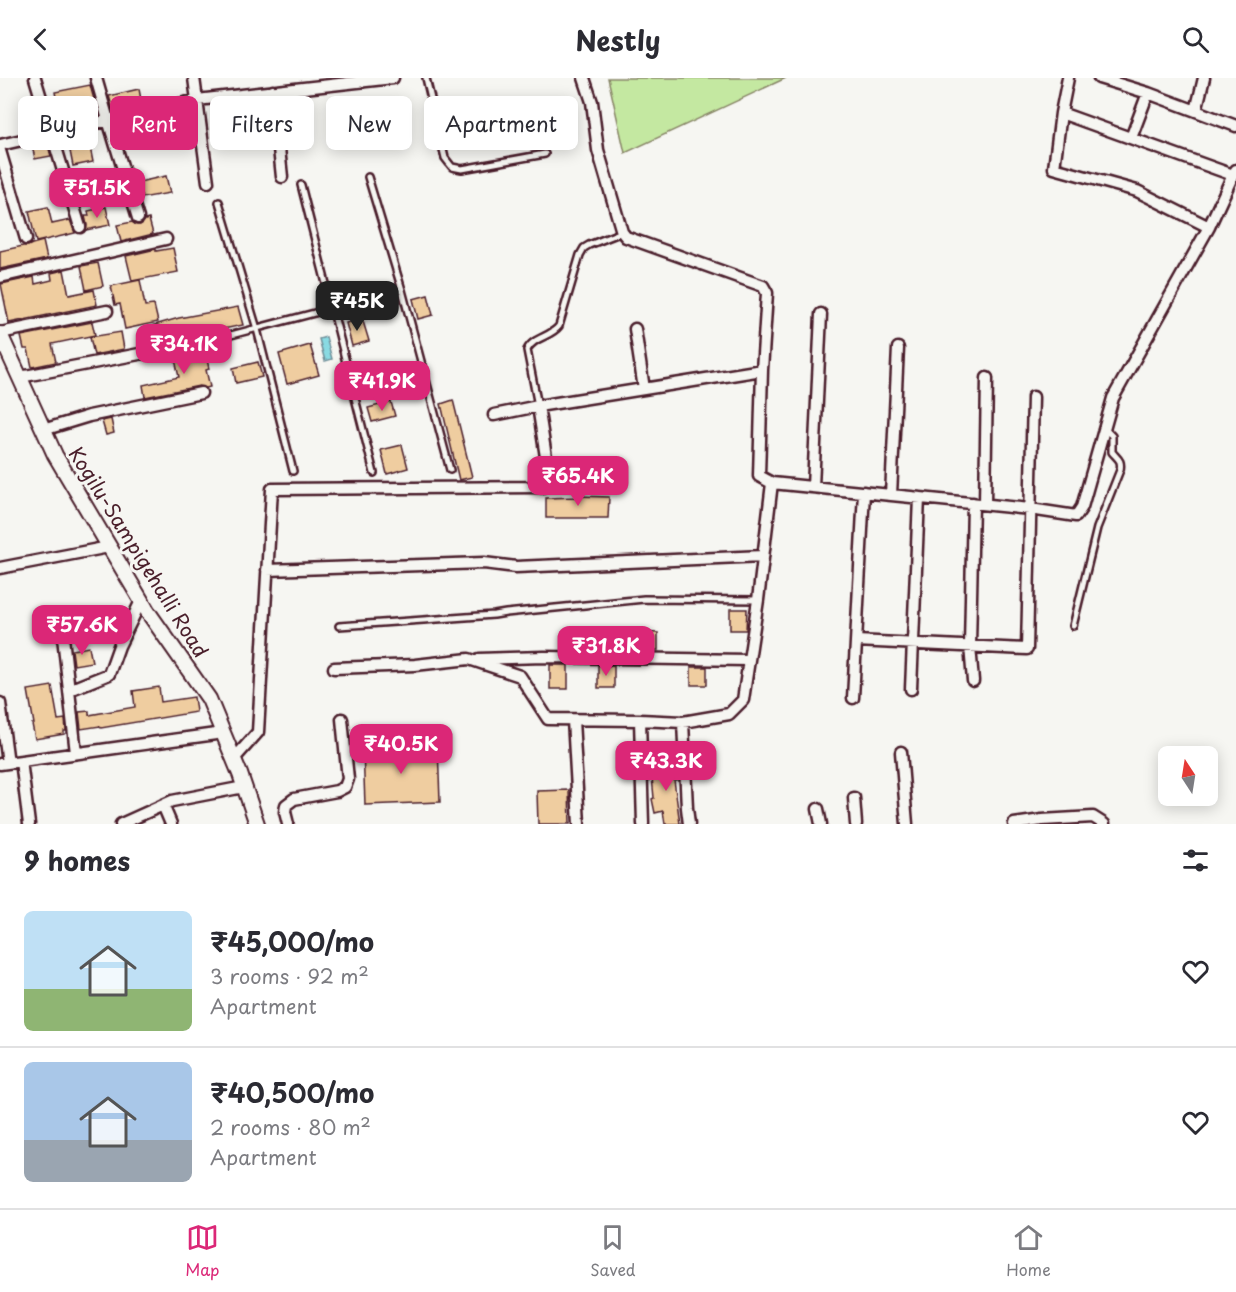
<!DOCTYPE html>
<html lang="en">
<head>
<meta charset="utf-8">
<style>
  body { margin:0; font-family:"Playpen Sans",sans-serif; background:#f2f2f3; color:#2b2b33; height:100vh; display:flex; flex-direction:column; font-size:22px; white-space:nowrap }
  * { box-sizing:border-box; margin:0 }
  p { font-size:20px; color:#7c7c81 }
  .icon { flex:none; width:33px; height:33px; fill:none; stroke:currentColor; stroke-width:2; stroke-linecap:round; stroke-linejoin:round }
  .map { position:relative; height:746px; overflow:hidden }
  .drawer { display:flex; flex-direction:column; background:#fff; flex:1 }
  .drawer>* { flex:none }
  .guide { position:absolute; left:18px; top:18px; width:600px; height:54px; display:flex; gap:12px }
  .needle { width:39px; rotate:348deg }
  .controls { position:absolute; left:1158px; top:668px; display:grid; gap:12px }
  .controls a { display:grid; place-items:center; width:60px; height:60px; border-radius:9px; background:#fff; box-shadow:0 3px 15px #0003; font-size:30px }
  .price { position:absolute; translate:-50% -51px; padding:0 14px; border-radius:12px; background:#db2777; color:#fff; font-size:20px; line-height:39px; filter:drop-shadow(0 2px 3px #0008) }
  .price::after { content:''; position:absolute; left:50%; top:36px; width:18px; height:14px; margin-left:-9px; background:inherit; clip-path:polygon(0 0,100% 0,50% 100%) }
  .price.current { background:#222; color:#fff }
  ul { padding:0; list-style:none }
  li { display:flex; align-items:center; gap:18px; height:150px; padding:0 24px }
  li+li { border-top:2px solid #e1e1e2 }
  li span { display:grid; place-items:center; flex:none; width:168px; height:120px; border-radius:9px; color:#555 }
  li>.icon { margin-inline-start:auto }
  span .icon { width:72px; height:72px; fill:#fffc; stroke-width:1 }
  li b { font-size:26px }
  h2 { display:flex; justify-content:space-between; align-items:center; height:72px; padding:0 24px; font-size:26px }
  .pill { padding:0 21px; border-radius:9px; background:#fff; box-shadow:0 3px 15px #0003; font-size:21px; line-height:54px }
  .pill.current { background:#db2777; color:#fff }
  header { display:flex; justify-content:space-between; align-items:center; height:78px; padding:0 24px; background:#fff; font-size:27px; font-weight:700 }
  .tab-bar { display:flex; justify-content:space-around; align-items:center; height:84px; border-top:2px solid #e1e1e2; background:#fff; font-size:16px; color:#7c7c81 }
  .tab-bar a { display:grid; justify-items:center; gap:3px }
  .tab-bar .current { color:#db2777 }
  .map>svg:first-child { display:block }
  .green { fill:#c4e8a1; stroke:#878466; stroke-width:1.5 }
  .water { fill:#89dae2; stroke:#708f99; stroke-width:1.5 }
  .building { fill:#efcda0; stroke:#4a1f2b; stroke-width:1.5 }
  .lines { fill:none; stroke-linecap:round; stroke-linejoin:round }
  .service-casing { stroke:#4a1f2b; stroke-width:10 }
  .minor-casing { stroke:#4a1f2b; stroke-width:15 }
  .tertiary-casing { stroke:#4a1f2b; stroke-width:18 }
  .service { stroke:#f6f6f2; stroke-width:5 }
  .minor { stroke:#f6f6f2; stroke-width:10 }
  .tertiary { stroke:#f6f6f2; stroke-width:14 }
  .labels { text-anchor:middle; dominant-baseline:central; stroke-width:6; stroke-linejoin:round; paint-order:stroke }
  .street-label { font-size:20px; fill:#4a1f2b; stroke:#f6f6f2 }
</style>
</head>
<body>
<header><svg class="icon" aria-label="back" viewBox="0 0 24 24"><path d="M15 5l-7 7 7 7"/></svg>Nestly<svg class="icon" aria-label="search" viewBox="0 0 24 24"><circle cx="10" cy="10" r="6"/><path d="M15 15l6 6"/></svg></header>
<div class="map">
<svg width="1236" height="746" viewBox="0 0 1236 746">
  <rect width="100%" height="100%" fill="#f6f6f2"/>
  <filter id="ink" filterUnits="userSpaceOnUse"><feTurbulence type="fractalNoise" baseFrequency=".0167" numOctaves="2"/><feDisplacementMap in="SourceGraphic" scale="12" xChannelSelector="R" yChannelSelector="G"/><feConvolveMatrix kernelMatrix="1 2 1 2 8 2 1 2 1" color-interpolation-filters="sRGB"/></filter>
  <g filter="url(#ink)">
    <path class="green" d="M608,0H786L625,75Z"/>
    <path class="water" d="M326,259L332,281L325,283L319,261Z"/>
    <path class="building" d="M90,7L98,36L82,39L79,24L58,29L55,14Z
      M139,11L142,27L118,32V30L113,32L109,18Z
      M149,41L152,54L124,60L121,47Z
      M47,64L51,78L35,81L32,67Z
      M90,69L93,84L73,88L70,73Z
      M166,98L170,115L142,120L139,104Z
      M121,110L124,121L106,125L104,114Z
      M48,129L52,146L70,142L75,155L36,164L29,133Z
      M106,129L110,147L86,152L87,147L85,138H89L88,133Z
      M149,141L153,156L121,164L117,147L132,144L136,147H140L143,145L145,142Z
      M43,163L47,181L0,191V173L23,168H28L32,166Z
      M173,170L178,194L132,203L126,178L156,171V173Z
      M98,185L103,208L86,212L81,188Z
      M64,192L69,217L94,212L97,227L9,245L1,206L34,199L35,206L52,202L51,195Z
      M140,202L145,228L154,227L158,244L125,251L120,226L115,227L111,208Z
      M428,217L433,237L418,241L413,221Z
      M238,229L243,247L155,265L151,248L179,240Z
      M362,240L369,263L352,268L346,245Z
      M92,244L95,257L52,266L56,284L32,289L28,271H24L21,258Z
      M121,254L124,271L94,277L90,259Z
      M310,267L319,297L287,306L279,276Z
      M205,271L209,291L206,292L210,309L206,310L199,308L145,319L143,307L179,299L174,277Z
      M258,284L262,299L236,305L233,290Z
      M453,322L472,399L459,402L441,326Z
      M391,324L395,338L372,344L368,330Z
      M111,341L114,355L106,357L102,343Z
      M402,367L408,390L387,396L381,372Z
      M577,418L609,419L608,440H546V420L577,419Z
      M730,531H747L746,552H730Z
      M637,554L658,555V572H637Z
      M89,569L92,584L74,587L72,572Z
      M550,587H568V611H550Z
      M598,587L614,588V610H598Z
      M691,589H707V607H691Z
      M52,608L58,642L65,641L66,653H64V656L35,661L32,646H34L28,612Z
      M159,609L161,624L194,619L196,634L101,650L100,648L81,651L79,634L89,633V637L135,629L133,613Z
      M438,668L440,724L365,727L363,670Z
      M676,686L677,702H674L680,746H665L663,733L655,735L652,721L654,720L651,688Z
      M569,712L570,746H538L537,713Z"/>
    <g class="lines">
      <g class="service-casing">
        <path id="service" d="M426,0L445,80L452,89L462,91L545,76
          M368,99L402,212L450,392
          M301,107L374,395
          M219,124L257,251L293,393
          M212,262L402,212
          M538,328L527,272C533,259 551,259 559,248L580,177L584,170L589,167L622,154
          M339,548L494,537L506,535L644,521L758,522
          M1073,548L1097,450L1120,392C1122,382 1118,381 1112,374V358L1105,351"/>
      </g>
      <g class="minor-casing">
        <path id="minor" d="M35,0L80,149
          M96,0L108,42L138,140
          M194,0L208,104
          M584,0L592,24L598,72L622,154L626,159L763,208L767,215L762,292L759,398L772,405L1030,431L1076,438L1082,429L1113,320L1209,149L1233,97
          M1068,0L1061,35L1233,97L1236,92
          M1099,0L1148,15L1236,48
          M273,13L282,99
          M1196,33L1204,0
          M1061,35L1054,90L1137,113L1209,149
          M1131,60L1148,15
          M0,67L197,22L393,0
          M0,73L26,161
          M0,199L166,161
          M635,251L644,311
          M0,255L107,233
          M20,299L212,262
          M494,337L538,328
          M43,352L89,338L201,315
          M813,409L821,236
          M891,417L898,270
          M985,426L987,300
          M0,490L109,469
          M267,492L484,485L516,489L763,478
          M63,559L76,675
          M856,563L1027,571L1033,319
          M479,581L544,579L748,582
          M334,590L415,587L469,581L520,598L548,641L640,642L683,644L729,636L743,622L758,522L772,405
          M973,603L970,568L973,425
          M911,611L919,420
          M69,612L109,596L119,568L141,523
          M853,620L864,414
          M0,625L8,685
          M573,642L579,746
          M640,642L643,746
          M683,644L687,730L689,746
          M901,674L907,746
          M234,681L258,654L272,411L542,409L547,406L549,398L538,328L762,292
          M21,683L29,746
          M0,686L223,655
          M854,720L856,746
          M163,727L171,746
          M818,731L821,746
          M121,746L172,723L244,709
          M288,746L285,734L286,727L294,721L337,713L345,709L348,701L342,641
          M1014,746L1042,742L1093,739L1104,746"/>
      </g>
      <g class="tertiary-casing">
        <path id="tertiary" d="M0,256L55,377L148,534L209,621L240,696L257,746"/>
      </g>
      <use href="#service" class="service"/>
      <use href="#minor" class="minor"/>
      <use href="#tertiary" class="tertiary"/>
    </g>
  </g>
  <g class="labels">
    <g class="street-label">
      <text transform="translate(139 474) rotate(58)">Kogilu-Sampigehalli Road</text>
    </g>
  </g>
</svg>
<div class="controls">
<a><svg class="needle" viewBox="-14 -14 28 28"><path d="M0-13l5 13h-10z" fill="#e53935"/><path d="M0 13l5-13h-10z" fill="#7c7c81"/></svg></a>
</div>
<b class="price" style="left:97px;top:141px">₹51.5K</b>
<b class="price current" style="left:357px;top:254px">₹45K</b>
<b class="price" style="left:184px;top:297px">₹34.1K</b>
<b class="price" style="left:382px;top:334px">₹41.9K</b>
<b class="price" style="left:578px;top:429px">₹65.4K</b>
<b class="price" style="left:82px;top:578px">₹57.6K</b>
<b class="price" style="left:606px;top:599px">₹31.8K</b>
<b class="price" style="left:401px;top:697px">₹40.5K</b>
<b class="price" style="left:666px;top:714px">₹43.3K</b>
<div class="guide">
<a class="pill">Buy</a>
<a class="pill current">Rent</a>
<a class="pill">Filters</a>
<a class="pill">New</a>
<a class="pill">Apartment</a>
</div>
</div>
<section class="drawer">
<h2>9 homes<svg class="icon" aria-label="filters" viewBox="0 0 24 24"><path d="M4 7h16M4 17h16"/><circle cx="9" cy="7" r="2"/><circle cx="15" cy="17" r="2"/></svg></h2>
<ul>
<li><span style="background:linear-gradient(#bfe0f5 65%,#8fb573 0)"><svg class="icon" aria-label="home" viewBox="0 0 24 24"><path d="M3 11l9-7 9 7M6 9v11h12V9"/></svg></span><div><b>₹45,000/mo</b><p>3 rooms · 92 m²</p><p>Apartment</p></div><svg class="icon" aria-label="heart" viewBox="0 0 24 24"><path d="M12 20l-8-8c-3-5 5-10 8-4 3-6 11-1 8 4z"/></svg></li>
<li><span style="background:linear-gradient(#a9c7e8 65%,#9aa5b1 0)"><svg class="icon" aria-label="home" viewBox="0 0 24 24"><path d="M3 11l9-7 9 7M6 9v11h12V9"/></svg></span><div><b>₹40,500/mo</b><p>2 rooms · 80 m²</p><p>Apartment</p></div><svg class="icon" aria-label="heart" viewBox="0 0 24 24"><path d="M12 20l-8-8c-3-5 5-10 8-4 3-6 11-1 8 4z"/></svg></li>
</ul>
</section>
<nav class="tab-bar">
<a class="current"><svg class="icon" aria-label="map" viewBox="0 0 24 24"><path d="M3 6l6-2 6 2 6-2v14l-6 2-6-2-6 2zM9 4v14M15 6v14"/></svg>Map</a>
<a><svg class="icon" aria-label="saved" viewBox="0 0 24 24"><path d="M7 4h10v16l-5-4-5 4z"/></svg>Saved</a>
<a><svg class="icon" aria-label="home" viewBox="0 0 24 24"><path d="M3 11l9-7 9 7M6 9v11h12V9"/></svg>Home</a>
</nav>
</body>
</html>
